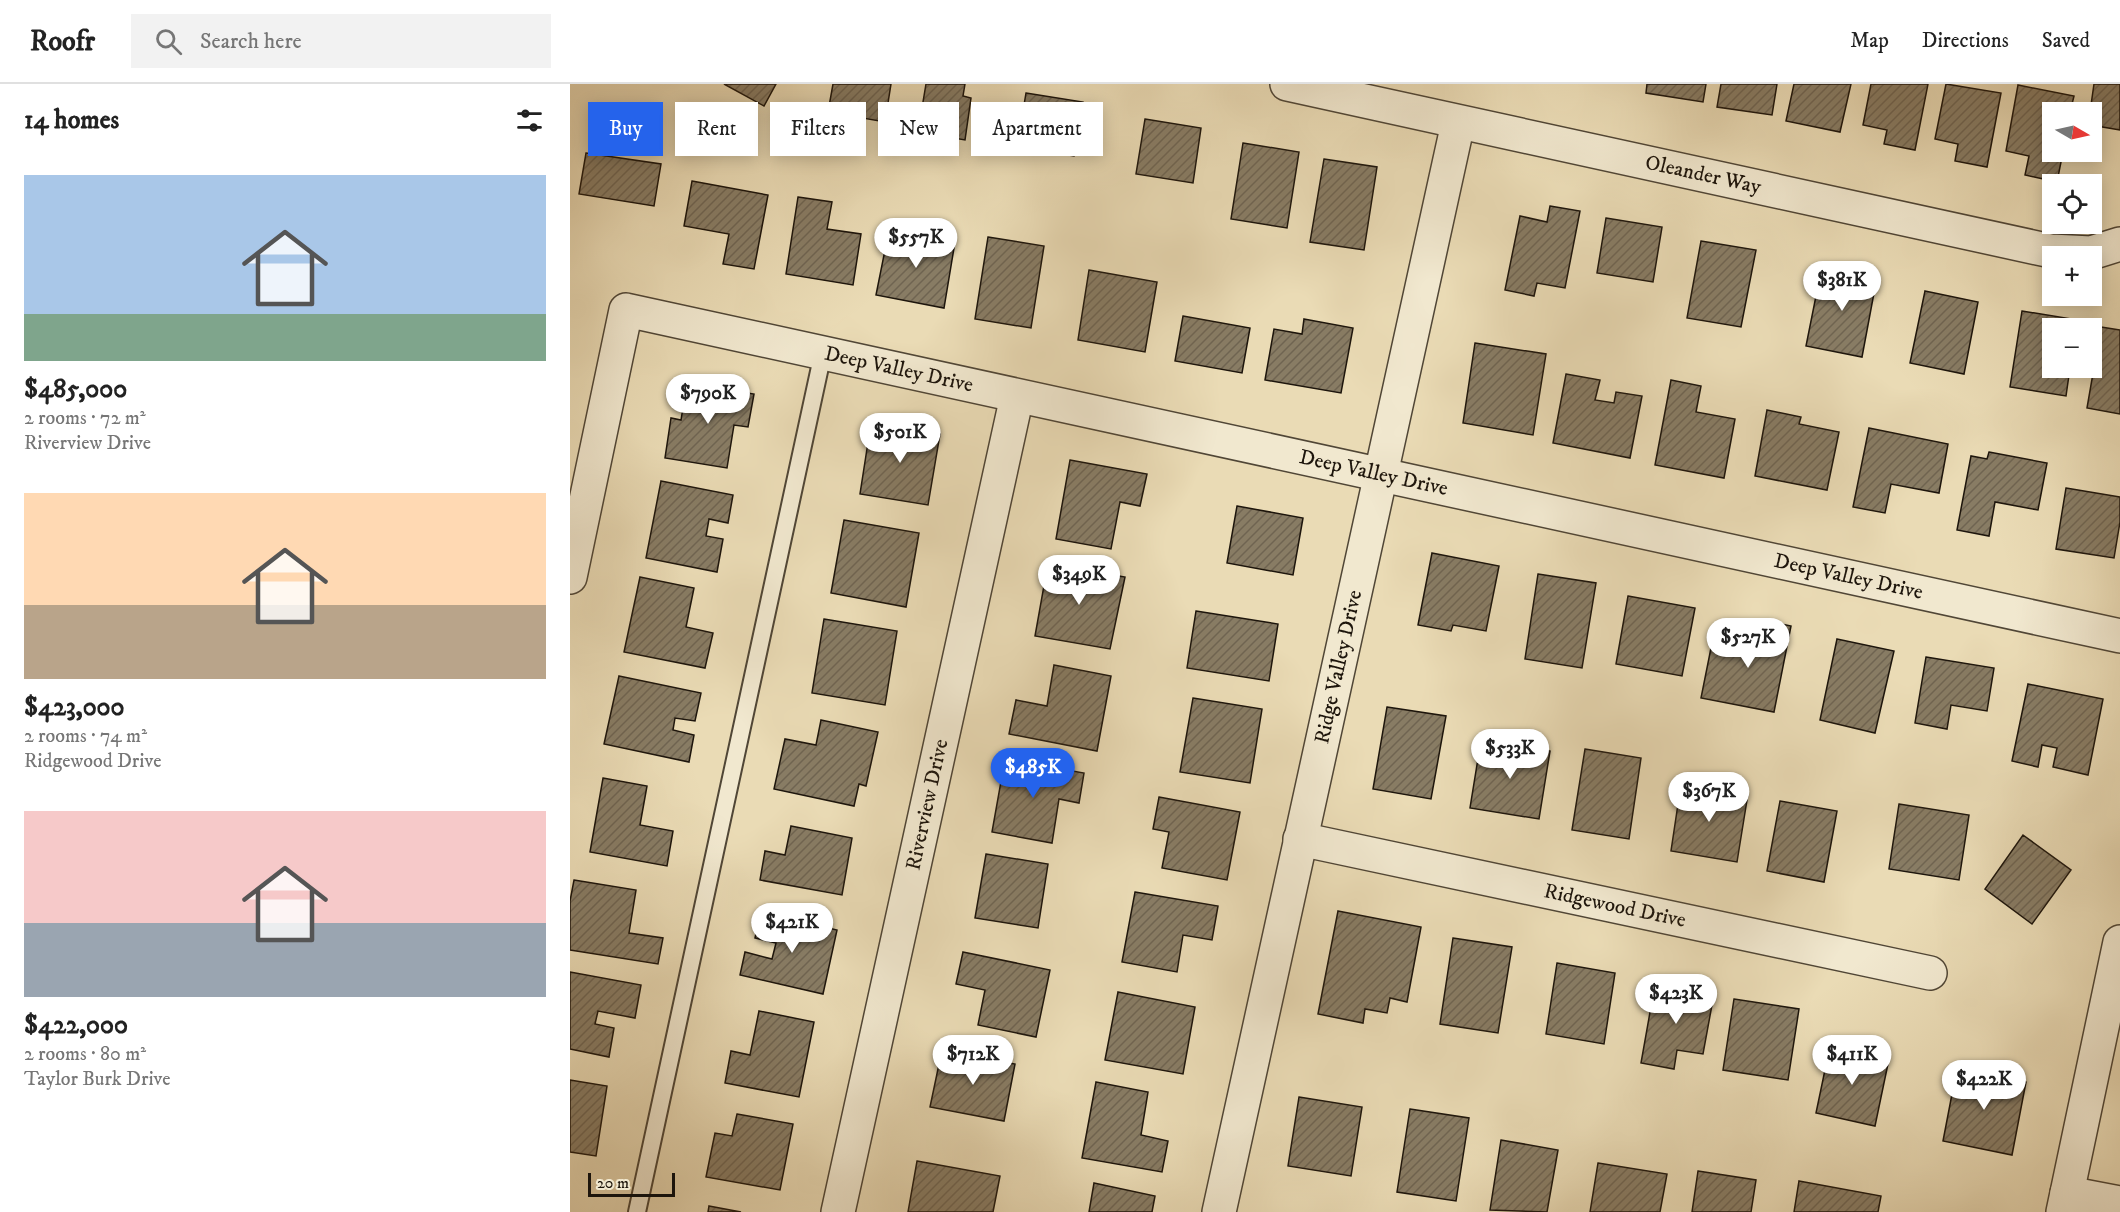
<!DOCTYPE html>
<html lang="en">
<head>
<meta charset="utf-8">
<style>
  body { margin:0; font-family:"IM FELL DW Pica",serif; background:#f2f2f2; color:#222; height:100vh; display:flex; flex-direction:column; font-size:22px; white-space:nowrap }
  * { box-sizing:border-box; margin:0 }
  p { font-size:20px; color:#767676 }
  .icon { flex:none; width:33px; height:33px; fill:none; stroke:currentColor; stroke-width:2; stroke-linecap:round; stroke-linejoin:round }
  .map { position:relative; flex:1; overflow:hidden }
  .details { display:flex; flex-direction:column; background:#fff; width:570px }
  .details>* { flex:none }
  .hud { position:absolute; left:18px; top:18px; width:570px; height:54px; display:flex; gap:12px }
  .needle { width:39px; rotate:99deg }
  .buttons { position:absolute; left:1472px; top:18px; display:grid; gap:12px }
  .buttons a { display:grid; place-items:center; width:60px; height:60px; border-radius:0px; background:#fff; box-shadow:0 3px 15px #0003; font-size:30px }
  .scale { position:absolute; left:18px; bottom:15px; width:87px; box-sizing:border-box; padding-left:6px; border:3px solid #1d150c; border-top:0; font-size:16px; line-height:21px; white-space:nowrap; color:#1d150c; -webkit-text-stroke:4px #f1e8cf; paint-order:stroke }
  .price { position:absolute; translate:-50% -51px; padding:0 14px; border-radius:21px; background:#fff; color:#222; font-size:20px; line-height:39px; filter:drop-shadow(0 2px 3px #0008) }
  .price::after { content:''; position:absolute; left:50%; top:36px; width:18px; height:14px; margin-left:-9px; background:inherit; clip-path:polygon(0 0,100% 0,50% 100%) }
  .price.on { background:#2563eb; color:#fff }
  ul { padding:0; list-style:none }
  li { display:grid; align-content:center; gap:12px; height:318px; padding:0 24px }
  li span { display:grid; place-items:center; height:186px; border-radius:0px; color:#555 }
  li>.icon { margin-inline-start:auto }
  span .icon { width:108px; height:108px; fill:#fffc; stroke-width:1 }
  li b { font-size:26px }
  h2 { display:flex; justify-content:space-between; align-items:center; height:72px; padding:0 24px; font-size:26px }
  .chip { padding:0 21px; border-radius:0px; background:#fff; box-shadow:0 3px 15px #0003; font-size:21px; line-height:54px }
  .chip.on { background:#2563eb; color:#fff }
  header { display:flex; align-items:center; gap:36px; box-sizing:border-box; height:84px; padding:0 30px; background:#fff; border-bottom:2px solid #e0e0e0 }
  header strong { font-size:28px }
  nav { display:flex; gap:33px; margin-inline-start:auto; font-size:21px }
  .search { width:420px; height:54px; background:#f2f2f2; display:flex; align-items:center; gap:15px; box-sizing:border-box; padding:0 21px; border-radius:0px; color:#767676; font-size:22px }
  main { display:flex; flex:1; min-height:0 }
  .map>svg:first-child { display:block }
  .building { fill:url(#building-hatch); stroke:#1d150c; stroke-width:1.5 }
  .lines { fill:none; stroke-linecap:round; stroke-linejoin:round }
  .service-casing { stroke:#504636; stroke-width:20 }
  .minor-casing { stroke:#504636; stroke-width:36 }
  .tertiary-casing { stroke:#504636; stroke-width:36 }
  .service { stroke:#f1e8cf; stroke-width:16 }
  .minor { stroke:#f1e8cf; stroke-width:33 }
  .tertiary { stroke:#f1e8cf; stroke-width:33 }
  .labels { text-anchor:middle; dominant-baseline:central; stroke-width:5; stroke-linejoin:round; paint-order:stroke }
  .street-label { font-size:21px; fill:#1d150c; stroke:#f1e8cf }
</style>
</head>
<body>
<header>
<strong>Roofr</strong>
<div class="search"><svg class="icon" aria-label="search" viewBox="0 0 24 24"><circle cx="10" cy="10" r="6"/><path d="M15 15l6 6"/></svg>Search here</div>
<nav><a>Map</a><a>Directions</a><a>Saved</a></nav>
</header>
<main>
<section class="details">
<h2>14 homes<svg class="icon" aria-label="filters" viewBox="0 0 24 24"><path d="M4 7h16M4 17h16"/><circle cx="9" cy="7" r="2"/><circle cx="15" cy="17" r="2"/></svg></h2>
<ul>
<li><span style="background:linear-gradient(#a9c7e8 75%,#7fa58c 0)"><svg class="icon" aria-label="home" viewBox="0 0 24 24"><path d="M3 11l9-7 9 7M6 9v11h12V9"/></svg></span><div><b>$485,000</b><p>2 rooms · 72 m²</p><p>Riverview Drive</p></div></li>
<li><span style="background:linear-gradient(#ffd9b3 60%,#b9a48a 0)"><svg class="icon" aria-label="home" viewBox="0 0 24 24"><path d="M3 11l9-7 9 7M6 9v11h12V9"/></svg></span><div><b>$423,000</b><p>2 rooms · 74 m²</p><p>Ridgewood Drive</p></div></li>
<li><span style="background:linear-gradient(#f6c9c9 60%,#9aa5b1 0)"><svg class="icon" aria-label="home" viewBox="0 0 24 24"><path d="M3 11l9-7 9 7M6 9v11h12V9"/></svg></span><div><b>$422,000</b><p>2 rooms · 80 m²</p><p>Taylor Burk Drive</p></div></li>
</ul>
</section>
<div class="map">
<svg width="1550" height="1128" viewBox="0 0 1550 1128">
  <defs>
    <pattern id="building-hatch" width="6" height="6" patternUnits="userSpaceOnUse" patternTransform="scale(1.5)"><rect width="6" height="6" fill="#887c64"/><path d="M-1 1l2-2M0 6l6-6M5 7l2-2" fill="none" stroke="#6f6451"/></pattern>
  </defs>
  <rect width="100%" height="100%" fill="#eadbb5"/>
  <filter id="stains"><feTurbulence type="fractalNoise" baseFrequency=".00333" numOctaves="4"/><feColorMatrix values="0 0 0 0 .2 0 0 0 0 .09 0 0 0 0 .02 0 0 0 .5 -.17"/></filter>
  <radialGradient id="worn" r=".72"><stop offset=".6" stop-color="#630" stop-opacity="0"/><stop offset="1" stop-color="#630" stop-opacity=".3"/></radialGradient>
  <path class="building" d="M154,0H206L194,22Z
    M263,0H321L315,38L258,28Z
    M356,0H395L393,12L401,14L395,56L348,48Z
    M1077,0H1136L1133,18L1076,9Z
    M1151,0H1207L1202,31L1147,23Z
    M1224,0H1281L1270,48L1216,37Z
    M1301,0H1358L1345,66L1314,60L1317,46L1293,41Z
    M1376,0L1431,9L1417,83L1385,77L1388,60L1365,55Z
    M1524,0H1550V46L1521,41L1520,28Z
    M1448,1L1504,12L1500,28H1482V68H1493L1487,98L1455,91L1459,72L1436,67Z
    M456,9L513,18L504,72L447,63Z
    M575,35L631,44L623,99L566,90Z
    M673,59L729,68L717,144L661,135Z
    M16,69L91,80L84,122L9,110Z
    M754,75L807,83L794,166L740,158Z
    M122,97L198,111L184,185L153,180L159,150L114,142Z
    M228,113L262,118L257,145L291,150L283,201L216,190Z
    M980,122L1010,127L995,204L967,199L964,212L935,206L950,132L977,138Z
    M1036,134L1092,143L1083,198L1027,189Z
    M319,146L385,158L374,224L306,211Z
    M418,153L474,162L461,244L405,235Z
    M1131,157L1186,166L1171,243L1117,234Z
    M1252,182L1307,193L1292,273L1236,262Z
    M519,186L587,198L575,268L508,256Z
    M1355,207L1408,218L1394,290L1340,279Z
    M1452,227L1508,236L1506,244H1482V284H1500L1496,312L1440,303Z
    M613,232L680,244L672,289L605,277Z
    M734,235L783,244L771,309L695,296L704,245L732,250Z
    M1531,243L1550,246V330L1517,324Z
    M905,259L976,270L963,351L893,339Z
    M996,290L1030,296L1025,316L1044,319L1046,308L1072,312L1060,374L983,359Z
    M1101,296L1131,302L1126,328L1165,335L1154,394L1085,381Z
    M117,299L184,310L178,343L164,341L157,384L95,374L101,334L111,336Z
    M1197,326L1231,333L1229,340L1269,348L1257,406L1185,392Z
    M301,339L370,350L358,421L290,410Z
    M1299,344L1378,360L1369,409L1321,400L1315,429L1283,423Z
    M1419,368L1477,379L1468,426L1425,418L1419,452L1387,446L1401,372L1417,375Z
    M500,376L577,390L570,422L550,418L541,465L486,455Z
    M91,397L163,411L158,439L139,435L136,452L153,455L147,488L76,474Z
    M1496,404L1550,413V438L1544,474L1486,465Z
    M667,422L733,434L723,491L657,479Z
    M274,436L349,449L336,523L261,509Z
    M862,469L929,482L916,547L883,541L881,547L848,541Z
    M478,479L555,493L540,565L465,552Z
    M968,490L1026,499L1012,584L955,575Z
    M70,493L124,504L116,543L143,549L135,584L54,568Z
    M1058,512L1125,524L1112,592L1046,580Z
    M626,527L708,540L699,597L617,584Z
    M254,535L327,547L315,621L242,609Z
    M1193,536L1221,542L1204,628L1131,614L1143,554L1188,563Z
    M1267,555L1324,567L1305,649L1250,636Z
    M1356,573L1424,584L1417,627L1381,621L1377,645L1345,639Z
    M484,581L541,592L527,667L439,650L446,616L477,622Z
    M49,592L131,609L125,637L105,634L103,646L124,651L119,678L34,660Z
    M1458,600L1533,615L1518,691L1483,683L1487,664L1472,661L1468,683L1442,677Z
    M623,614L692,625L680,699L610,688Z
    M817,623L876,632L861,715L803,705Z
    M251,636L308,648L296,702L289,700L284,722L204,705L215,655L246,661Z
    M911,656L980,667L969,735L900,724Z
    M1015,665L1071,674L1059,755L1002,746Z
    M435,675L514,689L509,719L489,715L482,759L422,748Z
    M33,694L77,702L70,741L103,747L97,782L20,768Z
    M1111,700L1178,710L1167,778L1101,767Z
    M589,713L670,728L657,796L592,784L599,748L583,745Z
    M1210,717L1267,727L1254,798L1197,787Z
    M1329,720L1399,731L1389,796L1319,785Z
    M221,742L282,754L272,811L190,796L195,767L215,771Z
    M1453,751L1501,786L1462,840L1415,805Z
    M416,770L478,780L468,844L405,834Z
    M4,796L66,806L59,849L93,854L88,880L0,866V817Z
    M565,808L648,822L642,856L613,851L607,888L552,878Z
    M768,827L851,843L837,918L820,914L817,929L795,925L793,939L748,930Z
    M191,828L267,846L253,910L170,891L175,868L202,875L206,859L185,854Z
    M883,854L942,863L928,949L870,940Z
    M393,868L480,886L466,953L408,941L415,906L386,900Z
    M987,879L1045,889L1034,960L976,950Z
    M0,888L71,901L65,934L28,927L25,940L44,944L39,973L0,965Z
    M1085,900L1144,910L1133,970L1107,966L1104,985L1071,979Z
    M548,908L625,923L613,990L535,976Z
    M1164,915L1229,925L1218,996L1153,986Z
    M189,927L244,938L229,1013L155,999L161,967L180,971Z
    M1260,962L1319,975L1305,1042L1246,1029Z
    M372,966L445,980L434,1037L360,1023Z
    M1387,984L1456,998L1442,1071L1373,1057Z
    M0,996L37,1002L26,1072L0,1068Z
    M526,998L578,1008L571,1051L598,1057L592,1088L512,1074Z
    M729,1013L792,1023L781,1092L718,1082Z
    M840,1025L899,1034L886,1117L827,1108Z
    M167,1030L223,1040L210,1106L136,1093L145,1049L162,1052Z
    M931,1056L988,1066L977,1128L920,1126Z
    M347,1077L430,1092L423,1128H338Z
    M1028,1079L1097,1090L1090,1128H1020Z
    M1128,1087L1186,1096L1181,1128H1122Z
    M1229,1097L1311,1112L1308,1128H1224Z
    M524,1099L585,1112L582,1128H519Z
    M139,1122L171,1128H138Z"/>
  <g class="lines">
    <g class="service-casing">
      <path id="service" d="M67,1128L253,269"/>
    </g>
    <g class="minor-casing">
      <g id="minor">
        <path id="s1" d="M717,0L1481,167L1521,169L1550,160"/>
        <path id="s2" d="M0,493L56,226L1550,552"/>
        <path id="s3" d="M730,755L1360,889"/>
        <path d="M1497,1109L1550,1119"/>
        <path id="s4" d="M268,1128L447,312"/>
        <path id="s5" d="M649,1128L888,39"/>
      </g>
    </g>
    <g class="tertiary-casing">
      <path id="tertiary" d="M1493,1128L1550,858"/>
    </g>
    <use href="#service" class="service"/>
    <use href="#minor" class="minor"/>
    <use href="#tertiary" class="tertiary"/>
  </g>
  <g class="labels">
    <g class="street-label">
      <text stroke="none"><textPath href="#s1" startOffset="426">Oleander Way</textPath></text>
      <text stroke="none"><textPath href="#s2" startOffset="552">Deep Valley Drive</textPath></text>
      <text stroke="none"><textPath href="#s2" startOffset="1038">Deep Valley Drive</textPath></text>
      <text stroke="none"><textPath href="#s2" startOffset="1524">Deep Valley Drive</textPath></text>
      <text stroke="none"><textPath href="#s5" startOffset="558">Ridge Valley Drive</textPath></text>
      <text stroke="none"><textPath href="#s4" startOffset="417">Riverview Drive</textPath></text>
      <text stroke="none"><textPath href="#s3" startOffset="322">Ridgewood Drive</textPath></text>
    </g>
  </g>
  <rect width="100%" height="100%" filter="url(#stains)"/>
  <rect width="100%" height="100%" fill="url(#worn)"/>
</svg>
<div class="buttons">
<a><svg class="needle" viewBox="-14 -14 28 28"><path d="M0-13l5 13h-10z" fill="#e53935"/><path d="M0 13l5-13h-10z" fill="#767676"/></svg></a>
<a><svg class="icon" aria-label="locate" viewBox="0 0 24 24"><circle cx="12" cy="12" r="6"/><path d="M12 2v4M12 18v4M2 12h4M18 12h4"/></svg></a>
<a>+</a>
<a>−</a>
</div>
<div class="scale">20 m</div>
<b class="price" style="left:346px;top:185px">$557K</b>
<b class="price" style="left:1272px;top:228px">$381K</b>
<b class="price" style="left:138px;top:341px">$790K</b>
<b class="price" style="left:330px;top:380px">$501K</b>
<b class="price" style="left:509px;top:522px">$349K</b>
<b class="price" style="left:1178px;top:585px">$527K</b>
<b class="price" style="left:940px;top:696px">$533K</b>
<b class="price on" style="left:463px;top:715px">$485K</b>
<b class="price" style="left:1139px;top:739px">$367K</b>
<b class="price" style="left:222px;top:870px">$421K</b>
<b class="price" style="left:1106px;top:941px">$423K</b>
<b class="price" style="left:403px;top:1002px">$712K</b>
<b class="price" style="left:1282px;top:1002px">$411K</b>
<b class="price" style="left:1414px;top:1027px">$422K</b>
<div class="hud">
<a class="chip on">Buy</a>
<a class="chip">Rent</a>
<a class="chip">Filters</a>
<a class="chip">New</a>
<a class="chip">Apartment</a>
</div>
</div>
</main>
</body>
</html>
